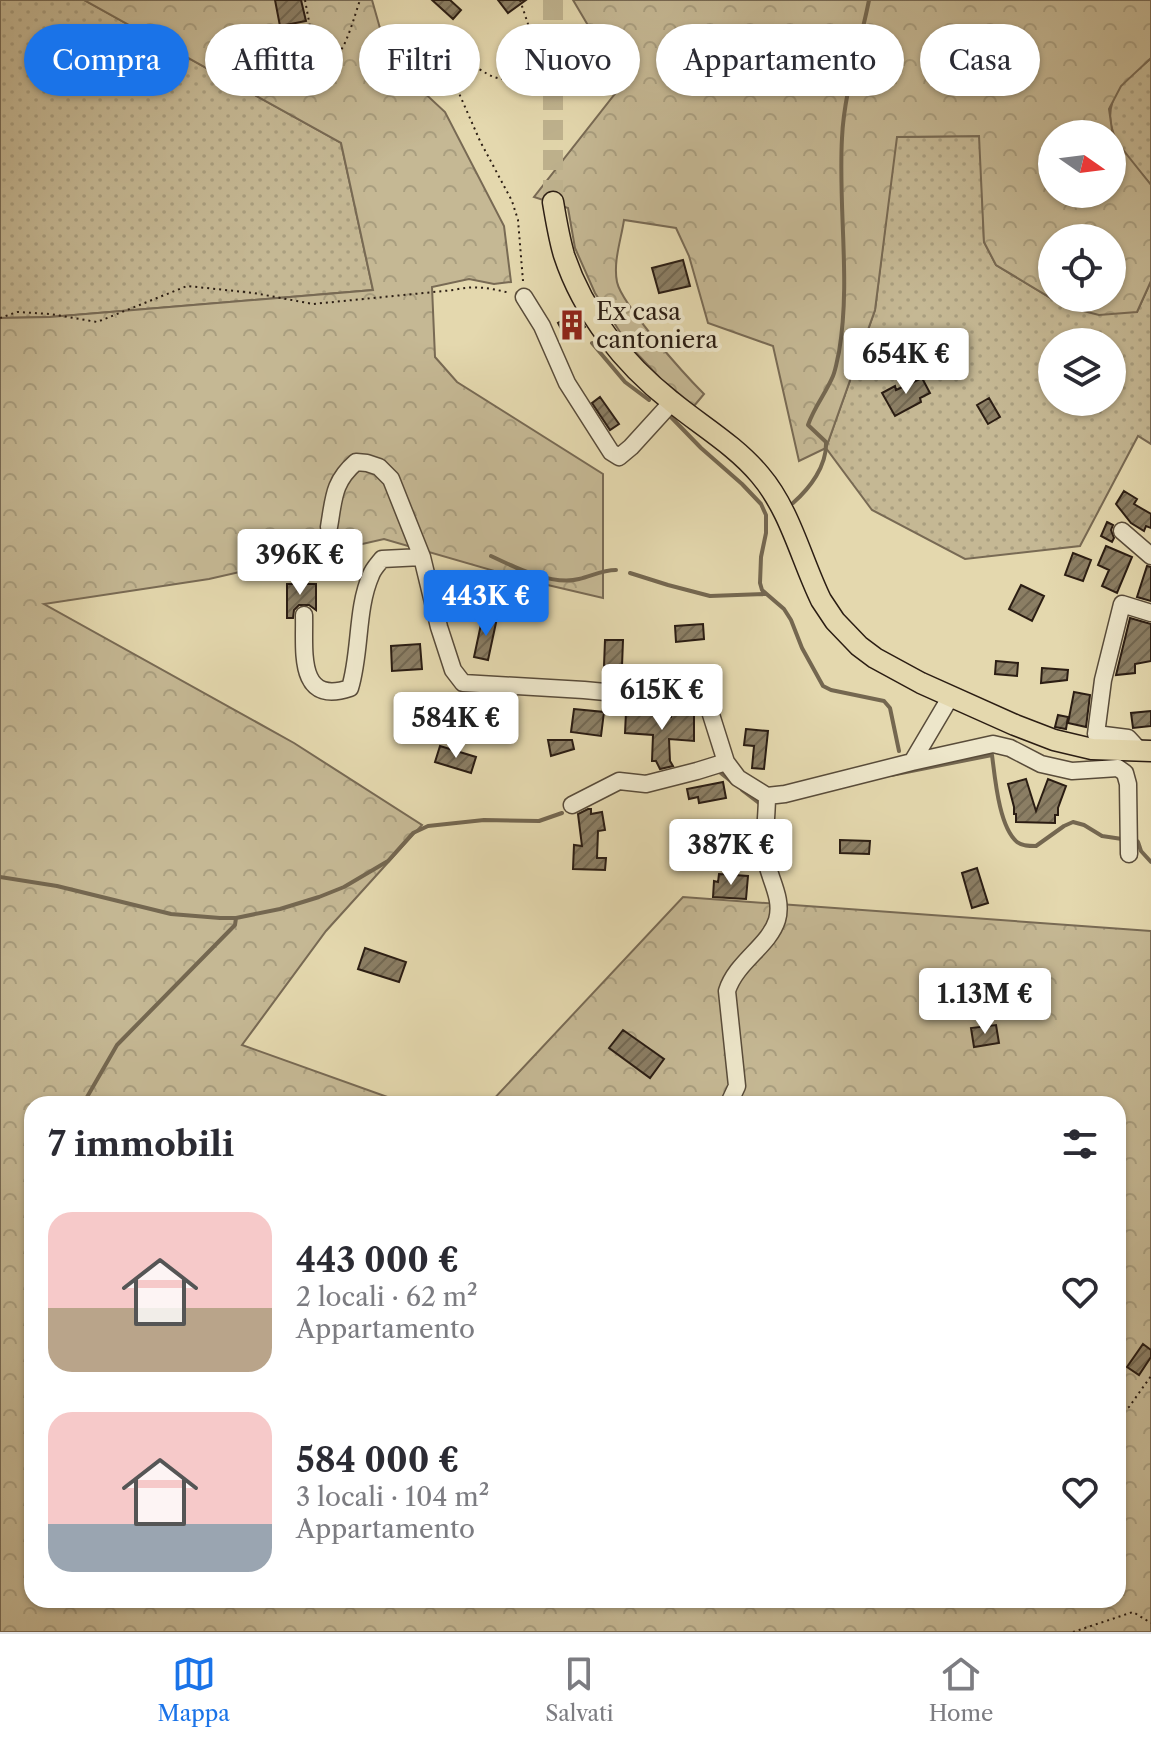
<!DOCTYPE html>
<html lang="it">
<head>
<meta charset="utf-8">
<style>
  body { margin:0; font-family:"Libre Caslon Text",serif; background:#f7f7f7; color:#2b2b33; height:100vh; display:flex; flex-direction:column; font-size:30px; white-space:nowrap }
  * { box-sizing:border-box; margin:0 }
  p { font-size:26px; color:#7c7c81 }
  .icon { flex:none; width:44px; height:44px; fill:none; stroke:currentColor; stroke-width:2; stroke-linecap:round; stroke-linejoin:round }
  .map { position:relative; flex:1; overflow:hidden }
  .details { position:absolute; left:24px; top:1096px; width:1102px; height:512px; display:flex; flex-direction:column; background:#fff; border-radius:24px; box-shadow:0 2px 6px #0004 }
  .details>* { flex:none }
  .top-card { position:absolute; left:24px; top:24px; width:1104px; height:72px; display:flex; gap:16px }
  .needle { width:52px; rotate:104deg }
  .tools { position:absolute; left:1038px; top:120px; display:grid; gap:16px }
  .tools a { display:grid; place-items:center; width:88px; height:88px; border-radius:50%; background:#fff; box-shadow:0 2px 6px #0004; font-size:40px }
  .price { position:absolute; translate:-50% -68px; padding:0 18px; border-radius:8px; background:#fff; color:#222; font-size:26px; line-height:52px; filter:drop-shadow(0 2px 4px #0008) }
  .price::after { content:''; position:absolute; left:50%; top:48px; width:24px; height:18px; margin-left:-12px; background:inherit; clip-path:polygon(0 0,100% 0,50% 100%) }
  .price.selected { background:#1a73e8; color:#fff }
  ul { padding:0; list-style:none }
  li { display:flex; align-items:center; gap:24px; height:200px; padding:0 24px }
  li span { display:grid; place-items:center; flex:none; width:224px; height:160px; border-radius:24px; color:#555 }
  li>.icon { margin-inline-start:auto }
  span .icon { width:96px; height:96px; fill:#fffc; stroke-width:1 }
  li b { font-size:34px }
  h2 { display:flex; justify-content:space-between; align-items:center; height:96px; padding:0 24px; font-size:34px }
  .chip { padding:0 28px; border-radius:36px; background:#fff; box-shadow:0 2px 6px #0004; font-size:28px; line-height:72px }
  .chip.selected { background:#1a73e8; color:#fff }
  .dock { display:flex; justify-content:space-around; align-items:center; height:112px; border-top:2px solid #e1e1e2; background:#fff; font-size:22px; color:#7c7c81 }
  .dock a { display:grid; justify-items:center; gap:4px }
  .dock .selected { color:#1a73e8 }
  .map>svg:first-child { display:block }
  .grass { fill:url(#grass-dots); stroke:#786a54; stroke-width:2; fill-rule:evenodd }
  .forest { fill:url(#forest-crowns); stroke:#786a54; stroke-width:2; fill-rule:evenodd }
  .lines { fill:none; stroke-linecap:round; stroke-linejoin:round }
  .stream { stroke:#746750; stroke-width:4 }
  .building { fill:url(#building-hatch); stroke:#2b1d13; stroke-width:2 }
  .major-tunnel { stroke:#bfb38f; stroke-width:20; stroke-dasharray:20 10; stroke-linecap:butt }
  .minor-casing { stroke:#594c3a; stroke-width:19 }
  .major-casing { stroke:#2b1d13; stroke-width:23 }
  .path { stroke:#2b1d13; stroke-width:2; stroke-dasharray:2 4; stroke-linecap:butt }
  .minor { stroke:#ede6ca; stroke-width:16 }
  .major { stroke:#e4d8ae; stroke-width:20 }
  .labels { text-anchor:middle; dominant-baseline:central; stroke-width:8; stroke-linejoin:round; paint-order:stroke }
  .poi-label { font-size:24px; fill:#2b1d13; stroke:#ede6ca; text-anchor:start }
</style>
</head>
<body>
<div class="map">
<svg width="1151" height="1632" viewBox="0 0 1151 1632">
  <defs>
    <pattern id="grass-dots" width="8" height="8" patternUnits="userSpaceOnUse" patternTransform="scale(2)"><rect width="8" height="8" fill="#c5b894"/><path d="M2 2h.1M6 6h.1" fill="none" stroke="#a99e7f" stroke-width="1.8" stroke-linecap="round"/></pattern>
    <pattern id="forest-crowns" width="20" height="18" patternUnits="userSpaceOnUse" patternTransform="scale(2)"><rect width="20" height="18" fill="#c5b894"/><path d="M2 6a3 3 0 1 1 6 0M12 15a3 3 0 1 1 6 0" fill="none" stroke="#a99e7f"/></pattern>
    <pattern id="building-hatch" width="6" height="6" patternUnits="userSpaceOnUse" patternTransform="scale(2)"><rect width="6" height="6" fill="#8b7e64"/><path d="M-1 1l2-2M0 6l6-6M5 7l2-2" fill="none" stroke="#726751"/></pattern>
  </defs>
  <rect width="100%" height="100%" fill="#e4d8ae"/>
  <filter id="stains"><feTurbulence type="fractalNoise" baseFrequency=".0025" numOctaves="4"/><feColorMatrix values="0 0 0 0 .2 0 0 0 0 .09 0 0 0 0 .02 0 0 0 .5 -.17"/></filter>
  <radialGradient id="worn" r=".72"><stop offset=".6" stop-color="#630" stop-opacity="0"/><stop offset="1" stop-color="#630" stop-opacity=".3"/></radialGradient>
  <path class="grass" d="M0,0H84L341,143L373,290L50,317L0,318Z
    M1151,58V185C1127,155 1094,128 1119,88C1127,77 1141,68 1151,58Z
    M980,136L984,242L996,265L1064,306L1137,312L1151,281V444L1138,436L1080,546L965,559L872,510L826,448L875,310L896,137ZM1052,342H1112V402H1052Z"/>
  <path class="forest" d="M84,0H372L389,60L445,112L504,226L511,282L494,284L469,279L432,287L435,357L457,382L603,474V598L522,579L384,539L209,579L44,604L294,743L422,825L326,931L242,1045L407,1104H32V1600H1118V1104H489L683,897L1151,931V1632H0V318L50,317L373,290L341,143Z
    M573,0H1151V58L1121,86L1109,109L1113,137L1151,185V281L1137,312L1099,315L1064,306L996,265L984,242L979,136L897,137L875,310L826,448L799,461L773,346L708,323L689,256L676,228L624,220C621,240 613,262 617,282C622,305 685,375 704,394L694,406L661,379L627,343L595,293L575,248L568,208L534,197L621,86L615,71ZM1052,134H1112V194H1052ZM1052,238H1112V298H1052Z"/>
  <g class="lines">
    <path class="stream" d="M592,343L625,382L649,400
      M668,414L701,448L742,484L761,504L766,515V533L761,557L760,583L762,590L784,609L791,620L802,648L823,686L831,690L884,701L890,708L899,751
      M793,503C810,488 827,466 826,442L808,425C814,407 826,393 833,376C836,369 837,360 839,352C851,282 838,209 842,138C844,92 860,46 869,0
      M491,556C514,567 552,586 579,579C592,576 602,570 616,570
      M630,573L668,585L710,596L765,594
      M717,770L732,782
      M891,775L992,755C995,778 999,827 1017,842C1022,846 1029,846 1036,846L1064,826L1073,822L1084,825L1102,836L1122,839
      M742,790L759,803
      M1135,839L1138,842L1141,851L1151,862
      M0,877L57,886L171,914L220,918H236L280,909L319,897L344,887L388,861L413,833L428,826L484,820L539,821L562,813
      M83,1104L117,1045L235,925L236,918"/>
  </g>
  <path class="building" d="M275,0H301L306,21L280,26Z
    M432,0H450L461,10L453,19Z
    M498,0H526L508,13Z
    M683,260L690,286L659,293L652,268Z
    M576,313L585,327L566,338L558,323Z
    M922,378L930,393L920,398L921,402L895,416L882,393L895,386L896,390Z
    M600,397L619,424L610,430L592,403Z
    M989,398L1000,417L988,424L977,405Z
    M1124,491L1137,499L1134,504L1151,514V528L1146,526L1144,531L1131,523L1116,504Z
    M1107,522L1113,525L1111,530L1114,538L1112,542L1101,536Z
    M1106,546L1132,557L1117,593L1102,586L1109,570L1098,565Z
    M1073,553L1091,560L1083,581L1065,575Z
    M1147,566L1151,567V601L1137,597Z
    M287,584H316V610L309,605H299L294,610L293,618H287Z
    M1021,585L1044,596L1032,621L1009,609Z
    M483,615L497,618L488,660L474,657Z
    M1130,618L1151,624V661L1135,664V673L1116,675Z
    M703,624L704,639L676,642L675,626Z
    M605,640H623L622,666H604Z
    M420,644L422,669L392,671L391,646Z
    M996,661L1018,663L1017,676L995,674Z
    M1042,668L1068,670L1067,680L1041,683Z
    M1074,692L1090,695L1086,727L1068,723Z
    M574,709L604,712L601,736L571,732Z
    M1151,711V726L1133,728L1131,713Z
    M626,712L671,717V712H694V741L669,739L670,761L673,766L660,769L656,761H652L653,735L625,733Z
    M1058,715L1068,717L1066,729L1055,727Z
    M746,729L768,731L764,769L752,768L754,746L744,745Z
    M548,740H572L574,749L551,756Z
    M440,746L476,757L471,773L435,762Z
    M1026,779L1036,811L1048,779L1066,786L1058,808V815H1055V823L1016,822V814H1014V807L1008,784Z
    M723,782L726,798L699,803L698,797L689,799L687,789Z
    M588,809H591V814L602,812L605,830L598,831L597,858H606L605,870L573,869L574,845L582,846L578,814Z
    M840,840L870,841L869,854L840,853Z
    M977,868L988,903L972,908L962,873Z
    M719,874L748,876L746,899L713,897L714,881L718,882Z
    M365,948L406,962L399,982L358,969Z
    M996,1025L999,1043L974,1047L971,1028Z
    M623,1030L664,1059L650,1078L609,1048Z
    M1143,1344L1151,1350V1357L1139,1375L1127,1367Z"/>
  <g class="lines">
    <path class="major-tunnel" d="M553,0V202"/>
    <g class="minor-casing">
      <path id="minor" d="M524,297L542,326L567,383L611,452L619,457L631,447L672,402
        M329,527C334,498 333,482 356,462L367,463L379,467L391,479L422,557L439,627L453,670L463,683L584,690L701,701L708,705L726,762L738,778L767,796L785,794L912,762L951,696
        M1122,531L1151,556
        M304,615C305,649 296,706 350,688C361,652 356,609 371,575C373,569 378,564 382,559L422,557
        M1140,751L1128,738L1096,734L1103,680L1122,604L1151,613
        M912,762L993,744L1010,748L1041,764L1072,771L1118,768L1125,773L1128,784L1129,854
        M572,805L619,781L646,784L697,771L726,762
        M730,1101L737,1086L727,991C736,962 769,946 777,920C784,896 766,875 765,852C764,834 767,814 767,796"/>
    </g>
    <g class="major-casing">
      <path id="major" d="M553,202C556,220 559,238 564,255C583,313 624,364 671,401C700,425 735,445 760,475C790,510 801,559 821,600L835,621L859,646L875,658L921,683L1015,725L1054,740L1092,749L1151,751"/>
    </g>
    <path class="path" d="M305,0L313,43L319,60C325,62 326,63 332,60C345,54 355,14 360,0
      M520,0L528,24L532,64L525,77C494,84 490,74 465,61L451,75L480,141L512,201L518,220L523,281
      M0,318L17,312L50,314L97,322L187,286L254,293L313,304L454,290C474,285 490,288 510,293
      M1118,1414L1129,1407L1151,1376
      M1073,1632L1133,1612L1151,1623"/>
    <use href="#minor" class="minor"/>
    <use href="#major" class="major"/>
  </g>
  <defs>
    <g id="building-bare" transform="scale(2.4)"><path d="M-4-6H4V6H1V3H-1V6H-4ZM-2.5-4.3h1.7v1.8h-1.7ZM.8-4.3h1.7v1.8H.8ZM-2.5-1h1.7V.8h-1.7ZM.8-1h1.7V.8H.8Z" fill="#8f2418" stroke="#ede6ca" stroke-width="2.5" paint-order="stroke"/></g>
  </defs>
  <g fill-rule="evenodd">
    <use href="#building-bare" x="572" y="325"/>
  </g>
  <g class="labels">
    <g class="poi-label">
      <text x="596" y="311">Ex casa<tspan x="596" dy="28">cantoniera</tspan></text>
    </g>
  </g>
  <rect width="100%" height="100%" filter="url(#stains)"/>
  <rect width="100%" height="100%" fill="url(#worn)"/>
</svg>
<div class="tools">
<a><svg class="needle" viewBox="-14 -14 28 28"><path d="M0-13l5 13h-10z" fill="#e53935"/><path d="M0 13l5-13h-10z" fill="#7c7c81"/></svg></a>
<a><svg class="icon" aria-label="locate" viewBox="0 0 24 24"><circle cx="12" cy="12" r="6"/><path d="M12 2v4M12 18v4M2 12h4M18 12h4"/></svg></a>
<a><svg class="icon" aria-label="layers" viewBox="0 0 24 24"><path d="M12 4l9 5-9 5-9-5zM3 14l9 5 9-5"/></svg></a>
</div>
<b class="price" style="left:906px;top:396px">654K €</b>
<b class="price" style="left:300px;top:597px">396K €</b>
<b class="price selected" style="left:486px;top:638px">443K €</b>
<b class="price" style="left:662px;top:732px">615K €</b>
<b class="price" style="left:456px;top:760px">584K €</b>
<b class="price" style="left:731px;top:887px">387K €</b>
<b class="price" style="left:985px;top:1036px">1.13M €</b>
<div class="top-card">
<a class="chip selected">Compra</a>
<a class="chip">Affitta</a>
<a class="chip">Filtri</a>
<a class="chip">Nuovo</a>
<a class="chip">Appartamento</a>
<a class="chip">Casa</a>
</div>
<section class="details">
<h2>7 immobili<svg class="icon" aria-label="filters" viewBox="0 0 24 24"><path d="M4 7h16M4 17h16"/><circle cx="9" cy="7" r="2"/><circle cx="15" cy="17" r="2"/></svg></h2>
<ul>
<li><span style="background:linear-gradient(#f6c9c9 60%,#b9a48a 0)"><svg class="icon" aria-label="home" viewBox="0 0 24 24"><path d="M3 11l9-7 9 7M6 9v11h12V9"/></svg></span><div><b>443 000 €</b><p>2 locali · 62 m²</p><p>Appartamento</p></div><svg class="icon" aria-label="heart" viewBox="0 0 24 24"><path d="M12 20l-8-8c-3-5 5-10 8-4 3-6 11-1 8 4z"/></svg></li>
<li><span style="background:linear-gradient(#f6c9c9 70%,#9aa5b1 0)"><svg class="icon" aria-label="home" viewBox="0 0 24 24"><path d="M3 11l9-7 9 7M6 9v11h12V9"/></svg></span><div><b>584 000 €</b><p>3 locali · 104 m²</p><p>Appartamento</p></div><svg class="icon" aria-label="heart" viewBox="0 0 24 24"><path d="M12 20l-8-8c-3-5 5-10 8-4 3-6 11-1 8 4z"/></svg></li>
</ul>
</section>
</div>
<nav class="dock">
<a class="selected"><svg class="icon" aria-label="map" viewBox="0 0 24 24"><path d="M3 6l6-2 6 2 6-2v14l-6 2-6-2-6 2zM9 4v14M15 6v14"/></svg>Mappa</a>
<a><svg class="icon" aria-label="saved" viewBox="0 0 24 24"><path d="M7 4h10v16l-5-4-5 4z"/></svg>Salvati</a>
<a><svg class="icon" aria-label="home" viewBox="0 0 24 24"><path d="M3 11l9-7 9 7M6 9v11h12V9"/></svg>Home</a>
</nav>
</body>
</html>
